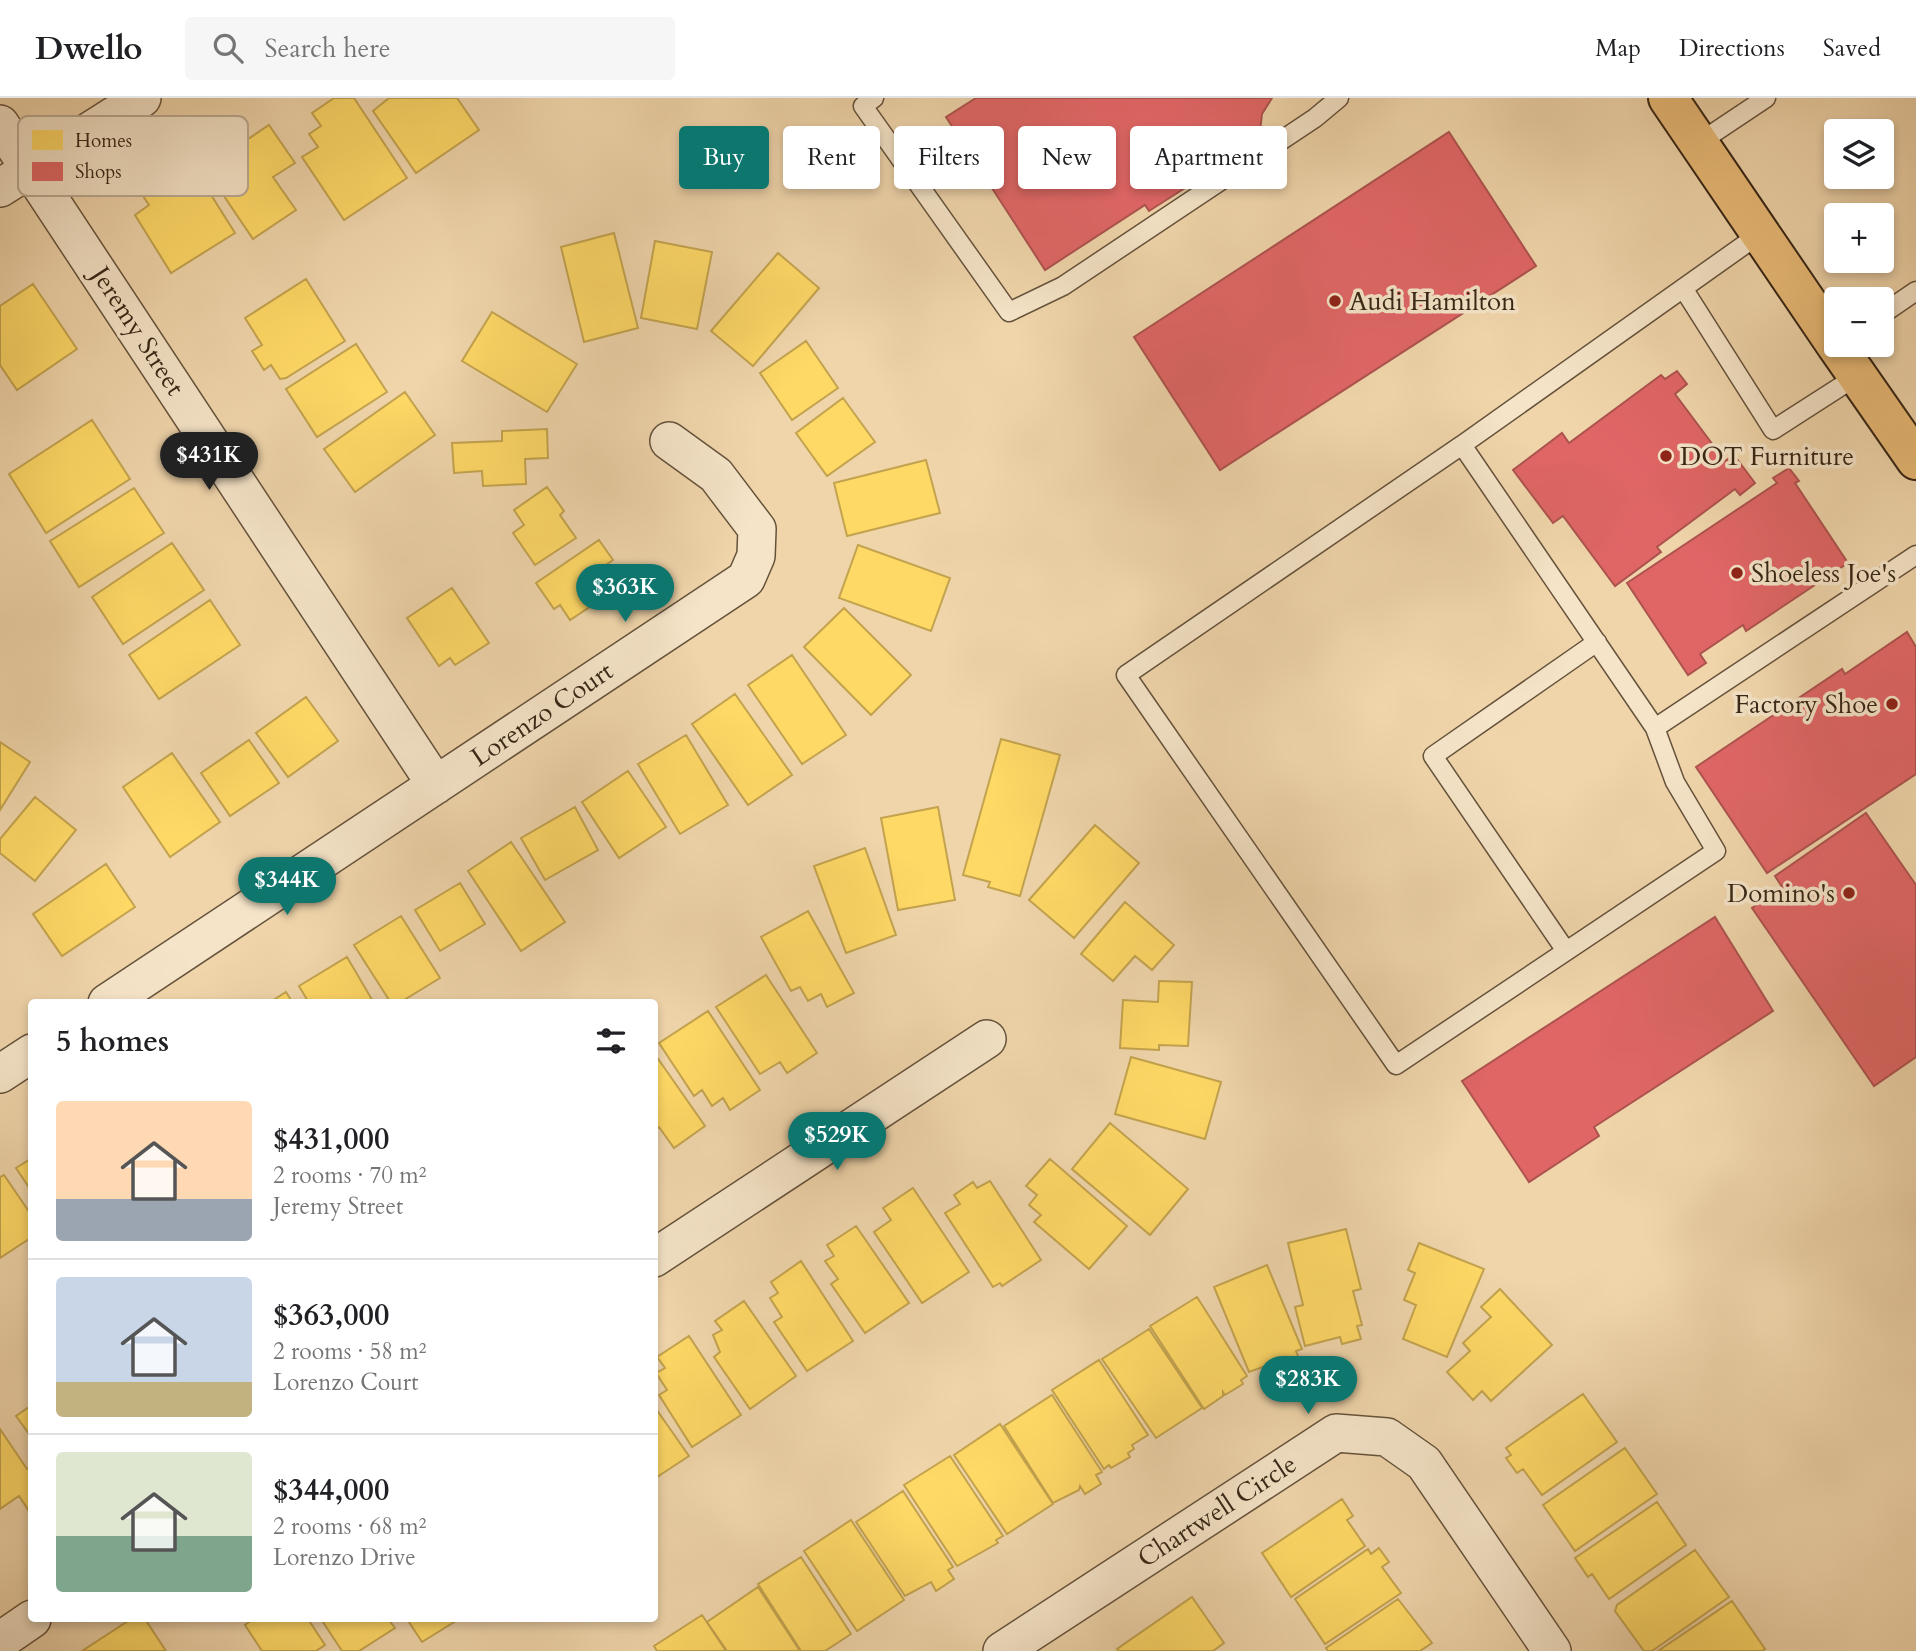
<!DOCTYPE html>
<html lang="en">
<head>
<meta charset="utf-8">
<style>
  body { margin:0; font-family:Cardo,serif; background:#f6f6f6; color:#202124; height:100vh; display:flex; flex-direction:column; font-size:26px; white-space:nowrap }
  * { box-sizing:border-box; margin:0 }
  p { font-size:23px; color:#757577 }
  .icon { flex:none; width:38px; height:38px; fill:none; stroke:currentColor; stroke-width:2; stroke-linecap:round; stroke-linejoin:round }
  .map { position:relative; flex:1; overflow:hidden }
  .sheet { position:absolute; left:28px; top:901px; width:630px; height:623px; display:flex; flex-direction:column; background:#fff; border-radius:7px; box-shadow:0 4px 10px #0003 }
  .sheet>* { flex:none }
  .guide { position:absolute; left:679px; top:28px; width:665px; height:63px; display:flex; gap:14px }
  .buttons { position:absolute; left:1824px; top:21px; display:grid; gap:14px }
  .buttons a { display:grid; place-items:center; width:70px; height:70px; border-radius:7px; background:#fff; box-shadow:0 4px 10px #0003; font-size:35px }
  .price { position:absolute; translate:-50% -60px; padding:0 16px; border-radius:24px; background:#0f766e; color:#fff; font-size:23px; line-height:46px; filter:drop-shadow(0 2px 4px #0008) }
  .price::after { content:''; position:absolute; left:50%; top:42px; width:21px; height:16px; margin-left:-10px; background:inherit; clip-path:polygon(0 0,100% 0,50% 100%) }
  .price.on { background:#222; color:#fff }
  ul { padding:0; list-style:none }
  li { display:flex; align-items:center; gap:21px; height:175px; padding:0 28px }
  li+li { border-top:2px solid #e0e0e0 }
  li span { display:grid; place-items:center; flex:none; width:196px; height:140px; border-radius:7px; color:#555 }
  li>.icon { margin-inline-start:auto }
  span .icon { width:84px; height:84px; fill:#fffc; stroke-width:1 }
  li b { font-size:30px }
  h2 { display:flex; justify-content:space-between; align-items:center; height:84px; padding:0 28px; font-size:30px }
  .chip { padding:0 24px; border-radius:7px; background:#fff; box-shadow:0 4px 10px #0003; font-size:24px; line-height:63px }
  .chip.on { background:#0f766e; color:#fff }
  header { display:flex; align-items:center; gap:42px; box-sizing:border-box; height:98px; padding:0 35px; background:#fff; border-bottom:2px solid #e0e0e0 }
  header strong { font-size:33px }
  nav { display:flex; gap:38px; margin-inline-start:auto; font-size:24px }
  .search { width:490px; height:63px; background:#f6f6f6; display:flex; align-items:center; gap:18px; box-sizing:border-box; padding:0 24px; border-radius:7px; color:#757577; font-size:26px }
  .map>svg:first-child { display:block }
  .homes { fill:#ffd966; stroke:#c3a34e; stroke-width:2 }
  .shops { fill:#e06666; stroke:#ad534e; stroke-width:2 }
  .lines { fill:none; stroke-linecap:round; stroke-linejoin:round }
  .lane-casing { stroke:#65523b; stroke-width:21 }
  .street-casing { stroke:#65523b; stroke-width:40 }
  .primary-casing { stroke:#372616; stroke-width:42 }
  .lane { stroke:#f5e4c8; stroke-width:18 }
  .street { stroke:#f5e4c8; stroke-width:37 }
  .primary { stroke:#e8ba76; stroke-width:38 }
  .poi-dot { fill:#8f2418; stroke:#f5e4c8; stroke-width:2.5 }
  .labels { text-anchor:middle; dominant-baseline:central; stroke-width:7; stroke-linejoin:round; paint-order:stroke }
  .poi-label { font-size:26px; fill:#372616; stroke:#f5e4c8; text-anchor:start }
  .street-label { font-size:26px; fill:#372616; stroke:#f5e4c8 }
  .key { fill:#f5e4c8; stroke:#bcab93; stroke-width:2 }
  .key-label { font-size:19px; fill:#372616 }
</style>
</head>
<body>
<header>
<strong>Dwello</strong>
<div class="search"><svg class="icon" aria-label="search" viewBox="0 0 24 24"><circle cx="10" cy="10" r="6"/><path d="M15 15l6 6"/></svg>Search here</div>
<nav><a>Map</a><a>Directions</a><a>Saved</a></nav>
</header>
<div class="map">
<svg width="1916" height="1553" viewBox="0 0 1916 1553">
  <rect width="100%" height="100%" fill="#f0d5ab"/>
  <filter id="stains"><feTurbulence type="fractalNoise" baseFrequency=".00286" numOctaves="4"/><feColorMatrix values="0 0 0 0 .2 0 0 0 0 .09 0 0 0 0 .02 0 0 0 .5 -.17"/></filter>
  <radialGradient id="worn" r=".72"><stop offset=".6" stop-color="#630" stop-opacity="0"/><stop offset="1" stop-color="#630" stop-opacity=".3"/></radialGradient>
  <path class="homes" d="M334,0H354L407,80L344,122L302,59L318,49L309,36L321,28L312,15Z
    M389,0H457L479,32L416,75L373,13Z
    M269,27L295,65L273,79L296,112L253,141L205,70Z
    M196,73L235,135L171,175L135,117L149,107L143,98L162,87L165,92Z
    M614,135L638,230L584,244L561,149Z
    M655,143L712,154L697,231L641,220Z
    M778,155L819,190L753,268L711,233Z
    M306,181L345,243L286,280L280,281L271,267L264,272L252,253L262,247L245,220Z
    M33,186L77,251L17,292L0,267V208Z
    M492,214L577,266L547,314L462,263Z
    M806,243L838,290L792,322L760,275Z
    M356,246L387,294L317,339L286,291Z
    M405,294L435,337L355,394L324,351Z
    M843,300L875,344L827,378L796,335Z
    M92,322L130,381L46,435L9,376Z
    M547,331L548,360L525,361L526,386L483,388L482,373L454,375L452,345L502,343V333Z
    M926,362L940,415L847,438L834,385Z
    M547,389L564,413L560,417L576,440L535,467L513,435L524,427L514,412Z
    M134,390L164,435L79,489L50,443Z
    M599,442L613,462L591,477L606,498L570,522L560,507L554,511L536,485Z
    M172,445L204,492L123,546L92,499Z
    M858,447L950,480L931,533L839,500Z
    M452,490L489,545L455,567L450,560L439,568L407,520Z
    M210,502L240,547L159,601L129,557Z
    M844,510L911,577L871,617L804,549Z
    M792,557L846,637L802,666L748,587Z
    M735,596L792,677L748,707L692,626Z
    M306,599L338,643L288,679L256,635Z
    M686,637L728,707L680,736L638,666Z
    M1001,641L1060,657L1020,798L988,789L990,784L963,777Z
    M249,642L279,685L230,718L201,675Z
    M0,644L30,664L0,712Z
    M172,655L220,724L170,759L123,689Z
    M628,673L666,729L619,760L582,704Z
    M35,699L76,732L35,783L0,755V741Z
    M575,709L598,752L545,782L521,740Z
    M938,709L955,802L898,812L881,720Z
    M1095,727L1139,765L1074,840L1029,802Z
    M511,744L565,824L521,853L468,773Z
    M865,750L896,837L846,855L814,768Z
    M106,766L135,809L62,858L33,816Z
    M460,785L485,826L440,853L415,812Z
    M1125,804L1174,847L1152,872L1135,858L1113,883L1081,856Z
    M808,813L854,895L827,909L821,896L808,903L800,889L791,893L761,839Z
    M401,818L440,880L399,905H391L354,847Z
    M347,859L374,905H309L299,888Z
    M766,877L817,955L787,975L780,964L760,976L716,909Z
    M1159,883L1192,884L1188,948L1159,947V952L1120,950L1123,902L1158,904Z
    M286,894L293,905H269Z
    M708,913L760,992L730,1012L723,1000L712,1008L702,992L694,998L659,945Z
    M654,955L705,1028L674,1050L659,1029L654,1032Z
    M1131,959L1221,984L1205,1041L1115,1016Z
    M1110,1025L1188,1091L1150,1137L1072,1071Z
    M32,1060V1094L16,1070Z
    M1050,1061L1127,1128L1089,1171L1034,1124L1041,1117L1029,1107L1037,1097L1026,1088Z
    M4,1077L32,1118V1139L0,1160V1079Z
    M990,1083L1041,1162L1002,1188L1000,1185L993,1189L945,1115L960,1106L954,1097L973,1084L977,1090Z
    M913,1090L969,1174L922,1205L874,1134L891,1122L883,1110Z
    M856,1128L909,1205L865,1235L831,1186L838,1181L825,1163L834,1158L827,1147Z
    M1346,1131L1361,1191L1353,1193L1362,1227L1357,1228L1361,1241L1342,1246L1340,1239L1305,1248L1295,1209L1303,1207L1288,1145Z
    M1419,1145L1484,1171L1447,1259L1403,1241L1416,1207L1404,1202L1415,1175L1408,1172Z
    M801,1163L853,1243L807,1273L774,1224L782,1219L770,1200L778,1195L771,1184Z
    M1267,1167L1302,1251L1296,1253L1300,1263L1282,1271L1278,1261L1277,1264L1249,1274L1214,1189Z
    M1500,1191L1552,1247L1491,1303L1482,1293L1473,1302L1447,1274L1470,1253L1463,1245L1491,1219L1481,1209Z
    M1197,1199L1247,1278L1241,1282L1243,1286L1225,1297L1223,1294V1298L1204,1311L1150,1228Z
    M744,1203L796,1278L750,1311L714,1259L720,1254L713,1237L722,1232L715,1223Z
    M1149,1231L1202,1310L1156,1340L1102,1261Z
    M689,1238L741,1317L692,1349L659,1297L667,1292L656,1275L665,1270L657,1259Z
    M1099,1262L1148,1337L1132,1347L1134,1351L1128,1355L1130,1359L1111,1370L1109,1367L1104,1371L1052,1292Z
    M1583,1296L1617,1344L1542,1397L1523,1371L1517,1375L1506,1360L1511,1357L1506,1350Z
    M1052,1297L1102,1374L1096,1377L1101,1386L1085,1396L1080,1388L1079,1392L1053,1405L1004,1328Z
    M32,1307V1340L16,1318Z
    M654,1308L689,1358L654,1381Z
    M1000,1326L1053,1406L1007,1436L954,1357Z
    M0,1331L27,1371L32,1368V1411L29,1413L19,1398L0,1411Z
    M1625,1350L1657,1396L1575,1453L1543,1407Z
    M950,1358L1003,1438L996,1442L998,1445L957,1468L904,1387Z
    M903,1393L953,1469L948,1472L954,1481L936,1493L931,1484L905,1498L856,1424Z
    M1342,1401L1353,1418L1347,1422L1365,1448L1291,1499L1262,1455Z
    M1657,1404L1686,1447L1609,1501L1592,1476L1588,1479L1575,1460Z
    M851,1422L904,1502L857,1533L804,1453Z
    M1379,1450L1389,1464L1382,1469L1401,1495L1325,1546L1295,1501L1368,1451L1371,1456Z
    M1695,1452L1729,1499L1652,1553H1644L1615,1513L1617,1507Z
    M801,1459L851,1536L825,1553H801L758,1486Z
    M758,1489L800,1553H727L707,1524Z
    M1192,1499L1224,1545L1213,1553H1119L1117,1551Z
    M1398,1501L1432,1545L1420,1553H1328L1326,1550Z
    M1732,1503L1765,1551L1762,1553H1658Z
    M702,1517L726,1553H657L654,1548Z
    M131,1521H145L166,1553H82Z
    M253,1521H308L325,1547L316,1553H262L245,1527Z
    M321,1521H388L395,1530L359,1553H342Z
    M407,1521H459L422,1544Z"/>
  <path class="shops" d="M976,0H1272L1262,16L1259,43L1149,113L1145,107L1045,172L946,19Z
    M1449,34L1536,168L1220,372L1134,239Z
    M1677,273L1687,286L1675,296L1725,363L1734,357L1755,385L1740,397L1735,391L1657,449L1661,454L1615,488L1563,418L1553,425L1513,372L1562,335L1569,345L1661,277L1665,281Z
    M1789,370L1799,383L1795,385L1848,465L1746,533L1743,527L1700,556L1706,565L1688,577L1627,485L1777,385L1773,380Z
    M1907,534L1916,549V676L1767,775L1696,669L1842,571L1845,576Z
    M1866,715L1916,787V959L1874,988L1752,810L1782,789L1775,778Z
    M1715,819L1773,913L1594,1029L1599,1038L1529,1084L1462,983Z"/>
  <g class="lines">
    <g class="lane-casing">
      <path id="lane" d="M874,0L863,8L1009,214L1063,188L1315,20L1339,0
        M1700,44L1766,0
        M1761,135L1462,347L1655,630L1916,457
        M1683,190L1773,332L1857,278
        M1881,217L1916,193
        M1462,347L1126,577L1396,967L1716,753L1675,684L1655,630
        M1566,853L1433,658L1597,544"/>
    </g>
    <g class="street-casing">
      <path id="street" d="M0,26L436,687
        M0,90L142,0
        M107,905L746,481L756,458L757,431L716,377L669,343
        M0,976L32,955
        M654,1160L987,941
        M0,1543L32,1521
        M1002,1553L1336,1335L1387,1339L1424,1365L1552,1553"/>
    </g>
    <g class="primary-casing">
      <path id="primary" d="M1668,0L1836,247
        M1836,247L1916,362"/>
    </g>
    <use href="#lane" class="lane"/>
    <use href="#street" class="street"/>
    <use href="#primary" class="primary"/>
  </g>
  <g class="poi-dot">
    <circle cx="1335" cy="203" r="7"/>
    <circle cx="1666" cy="358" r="7"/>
    <circle cx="1737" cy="475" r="7"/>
    <circle cx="1892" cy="606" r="7"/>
    <circle cx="1849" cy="795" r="7"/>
  </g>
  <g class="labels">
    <g class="poi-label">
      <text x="1349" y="203">Audi Hamilton</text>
      <text x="1680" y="358">DOT Furniture</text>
      <text x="1751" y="475">Shoeless Joe's</text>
      <text x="1878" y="606" text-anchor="end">Factory Shoe</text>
      <text x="1835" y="795" text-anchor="end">Domino's</text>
    </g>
    <g class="street-label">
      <text transform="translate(138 233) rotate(57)">Jeremy Street</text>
      <text transform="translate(542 616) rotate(-34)">Lorenzo Court</text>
      <text transform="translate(1217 1413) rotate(-33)">Chartwell Circle</text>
    </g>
  </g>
  <rect x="18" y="18" width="230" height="80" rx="10" class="key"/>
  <rect x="32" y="32" width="31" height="20" fill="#ffd966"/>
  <rect x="32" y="64" width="31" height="19" fill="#e06666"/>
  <g class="key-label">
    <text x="75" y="49">Homes</text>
    <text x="75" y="80">Shops</text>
  </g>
  <rect width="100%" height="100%" filter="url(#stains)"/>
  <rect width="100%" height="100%" fill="url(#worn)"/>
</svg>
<div class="buttons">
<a><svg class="icon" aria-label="layers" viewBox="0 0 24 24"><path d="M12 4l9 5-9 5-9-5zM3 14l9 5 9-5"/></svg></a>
<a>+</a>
<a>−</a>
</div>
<b class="price on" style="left:209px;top:394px">$431K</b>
<b class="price" style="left:625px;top:526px">$363K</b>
<b class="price" style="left:287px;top:819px">$344K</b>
<b class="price" style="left:837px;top:1074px">$529K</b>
<b class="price" style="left:1308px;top:1318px">$283K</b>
<div class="guide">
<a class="chip on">Buy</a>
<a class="chip">Rent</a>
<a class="chip">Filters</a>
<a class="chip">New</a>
<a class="chip">Apartment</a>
</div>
<section class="sheet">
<h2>5 homes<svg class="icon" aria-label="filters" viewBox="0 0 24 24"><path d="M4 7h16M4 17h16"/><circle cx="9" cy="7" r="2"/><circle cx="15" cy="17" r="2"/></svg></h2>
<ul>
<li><span style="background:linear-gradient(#ffd9b3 70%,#9aa5b1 0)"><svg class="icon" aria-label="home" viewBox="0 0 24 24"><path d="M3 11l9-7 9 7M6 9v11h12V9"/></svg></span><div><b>$431,000</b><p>2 rooms · 70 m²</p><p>Jeremy Street</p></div></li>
<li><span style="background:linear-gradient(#c9d6e8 75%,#c2b280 0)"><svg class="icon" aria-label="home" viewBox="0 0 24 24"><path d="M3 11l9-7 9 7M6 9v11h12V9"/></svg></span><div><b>$363,000</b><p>2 rooms · 58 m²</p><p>Lorenzo Court</p></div></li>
<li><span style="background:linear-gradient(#dfe7d0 60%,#7fa58c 0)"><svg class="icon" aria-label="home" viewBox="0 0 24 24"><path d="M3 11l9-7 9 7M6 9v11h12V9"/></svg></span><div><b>$344,000</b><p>2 rooms · 68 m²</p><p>Lorenzo Drive</p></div></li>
</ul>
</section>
</div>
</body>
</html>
